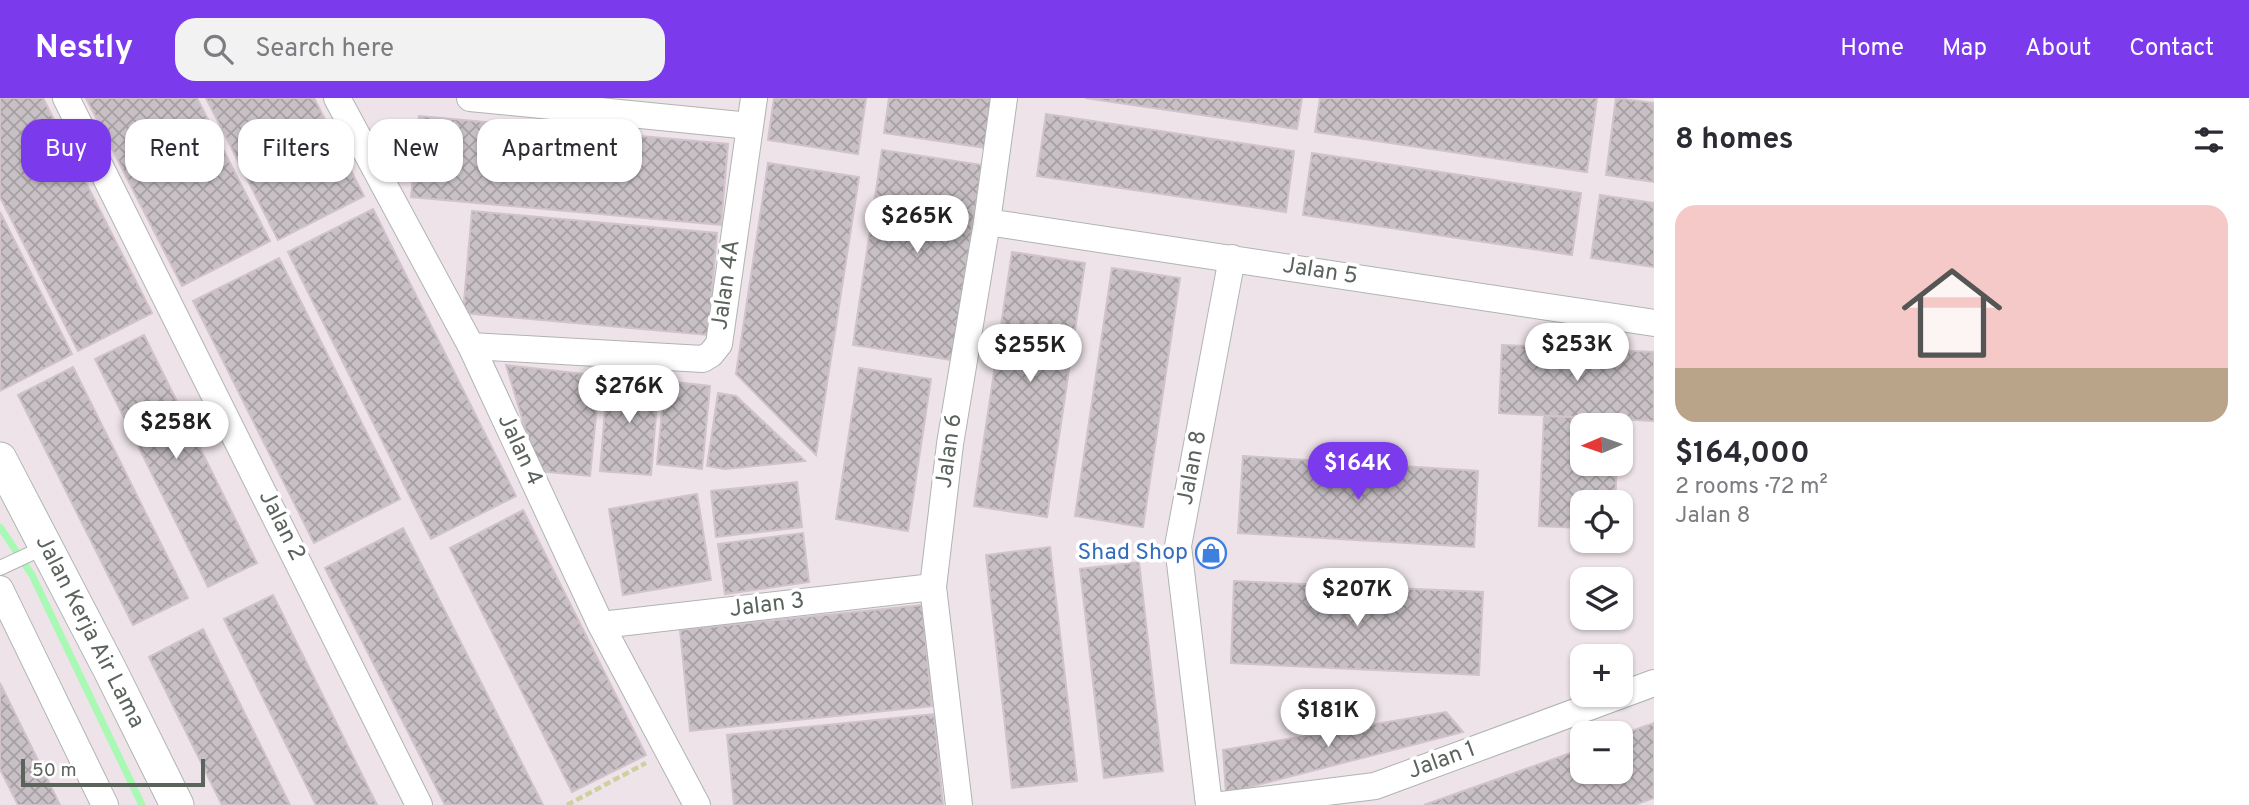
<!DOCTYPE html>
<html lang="en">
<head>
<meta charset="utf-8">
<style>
  body { margin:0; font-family:Overpass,sans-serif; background:#f2f2f3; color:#2b2b33; height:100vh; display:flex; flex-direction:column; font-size:26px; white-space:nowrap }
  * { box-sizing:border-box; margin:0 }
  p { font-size:23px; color:#7c7c81 }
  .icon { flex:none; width:38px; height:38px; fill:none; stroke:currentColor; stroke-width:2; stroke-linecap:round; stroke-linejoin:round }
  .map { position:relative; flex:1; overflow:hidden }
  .side { display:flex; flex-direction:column; background:#fff; width:595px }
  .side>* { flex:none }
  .guide { position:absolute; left:21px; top:21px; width:665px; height:63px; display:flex; gap:14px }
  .needle { width:46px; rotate:268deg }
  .fabs { position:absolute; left:1570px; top:315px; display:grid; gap:14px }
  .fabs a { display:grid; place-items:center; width:63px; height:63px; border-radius:14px; background:#fff; box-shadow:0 2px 5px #0004; font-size:35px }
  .scale { position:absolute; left:21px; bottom:18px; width:184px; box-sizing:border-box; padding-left:7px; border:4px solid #5b635d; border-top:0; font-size:19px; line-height:24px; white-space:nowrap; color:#5b635d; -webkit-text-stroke:5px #fff; paint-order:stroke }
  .price { position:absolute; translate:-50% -60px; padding:0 16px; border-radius:24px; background:#fff; color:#222; font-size:23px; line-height:46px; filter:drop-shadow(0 2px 4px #0008) }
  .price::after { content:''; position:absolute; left:50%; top:42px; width:21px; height:16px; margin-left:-10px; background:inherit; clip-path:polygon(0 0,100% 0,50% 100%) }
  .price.active { background:#7c3aed; color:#fff }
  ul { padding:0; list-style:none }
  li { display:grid; align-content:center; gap:14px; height:371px; padding:0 21px }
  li+li { border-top:2px solid #e1e1e2 }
  li span { display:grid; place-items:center; height:217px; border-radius:21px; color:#555 }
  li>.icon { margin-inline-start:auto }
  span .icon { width:126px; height:126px; fill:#fffc; stroke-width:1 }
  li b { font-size:30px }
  h2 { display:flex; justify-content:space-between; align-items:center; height:84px; padding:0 21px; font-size:30px }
  .chip { padding:0 24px; border-radius:21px; background:#fff; box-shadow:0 2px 5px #0004; font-size:24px; line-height:63px }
  .chip.active { background:#7c3aed; color:#fff }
  header { display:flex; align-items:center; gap:42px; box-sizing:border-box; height:98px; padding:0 35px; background:#7c3aed; color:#fff }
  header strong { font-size:33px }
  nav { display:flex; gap:38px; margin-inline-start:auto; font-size:24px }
  .search { width:490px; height:63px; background:#f2f2f3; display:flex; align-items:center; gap:18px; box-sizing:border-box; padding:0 24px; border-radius:21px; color:#7c7c81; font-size:26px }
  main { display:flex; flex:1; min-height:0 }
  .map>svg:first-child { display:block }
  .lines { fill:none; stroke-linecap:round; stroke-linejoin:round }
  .stream { stroke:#a7f9b4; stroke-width:7 }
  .building { fill:url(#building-cross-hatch); stroke:#d1c2cb; stroke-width:2 }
  .service-casing { stroke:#afb5b1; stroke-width:16 }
  .minor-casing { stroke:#afb5b1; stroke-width:28 }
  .tertiary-casing { stroke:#afb5b1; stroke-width:35 }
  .path { stroke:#cfcfa2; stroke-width:4.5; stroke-dasharray:7 3.5; stroke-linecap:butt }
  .service { stroke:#fff; stroke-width:14 }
  .minor { stroke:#fff; stroke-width:26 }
  .tertiary { stroke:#fff; stroke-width:33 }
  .labels { text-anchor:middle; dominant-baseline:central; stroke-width:7; stroke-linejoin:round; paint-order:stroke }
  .street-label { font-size:23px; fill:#5b635d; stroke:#fff }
  .shop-label { font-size:23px; fill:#366cbe; stroke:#fff; text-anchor:end }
</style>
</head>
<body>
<header>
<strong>Nestly</strong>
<div class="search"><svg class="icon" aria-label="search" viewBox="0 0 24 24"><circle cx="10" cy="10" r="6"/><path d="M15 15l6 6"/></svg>Search here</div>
<nav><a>Home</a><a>Map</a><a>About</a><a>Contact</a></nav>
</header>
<main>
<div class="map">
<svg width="1654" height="707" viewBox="0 0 1654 707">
  <defs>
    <pattern id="building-cross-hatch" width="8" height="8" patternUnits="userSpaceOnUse" patternTransform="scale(1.75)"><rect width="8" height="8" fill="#c8c0c5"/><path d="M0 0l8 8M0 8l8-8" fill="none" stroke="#a5a0a3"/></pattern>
  </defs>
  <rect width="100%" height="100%" fill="#ede3e8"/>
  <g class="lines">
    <path class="stream" d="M0,429L32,477L142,707"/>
  </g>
  <path class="building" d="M0,0H43L152,215L78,253L0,99Z
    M86,0H197L270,143L182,188Z
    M206,0H314L364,98L278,142Z
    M774,0H866L858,56L768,42Z
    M889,0H993L986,50L884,35Z
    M1085,0H1302L1297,31Z
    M1320,0H1597L1587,74L1315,34Z
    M1616,0L1654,5V84L1606,77Z
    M1046,16L1294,53L1286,114L1037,78Z
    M419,18L728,46L721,127L411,99Z
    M882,52L982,67L952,262L853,247Z
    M1312,55L1581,95L1572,157L1303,117Z
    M768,65L859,79L816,357L736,276Z
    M1600,97L1654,105V169L1591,160Z
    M373,111L516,398L431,441L288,154Z
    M472,113L717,135L708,237L463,215Z
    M0,114L72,256L0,293Z
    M1012,154L1085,165L1047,419L974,408Z
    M279,160L400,401L314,445L193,203Z
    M1112,170L1180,180L1143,429L1075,418Z
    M144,237L257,465L208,489L95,261Z
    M1502,247L1654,254V323L1499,315Z
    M506,267L600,278L590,378L538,373Z
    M73,269L188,500L133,527L18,297Z
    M859,270L931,281L908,433L836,421Z
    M608,276L659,281L651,377L600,373Z
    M665,283L710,288L702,371L657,366Z
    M718,295L736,298L805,363L725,371L707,368Z
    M1544,318L1619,321V327H1582V366H1617L1615,404H1582V430L1539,428Z
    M1243,358L1478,373L1474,449L1238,435Z
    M797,384L802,429L716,439L711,393Z
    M697,396L711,482L623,497L609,411Z
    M523,412L646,657L572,694L450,450Z
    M403,430L543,707H445L325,470Z
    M803,435L809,484L725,496L718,446Z
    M1050,449L1077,683L1012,690L986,457Z
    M1139,464L1163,673L1104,680L1080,471Z
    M1234,483L1483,494L1479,577L1231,565Z
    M273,497L377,707H316L224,521Z
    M922,507L932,608L690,633L680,532Z
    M203,531L290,707H222L149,559Z
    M0,585L60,707H18L0,671Z
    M1446,614L1463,634L1226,695L1223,652Z
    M934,616L943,707H734L727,637Z
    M1654,625V700L1634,707H1424L1582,651V674H1620V637Z"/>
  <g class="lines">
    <g class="service-casing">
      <path id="service" d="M0,470L45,449"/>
    </g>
    <g class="minor-casing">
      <path id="minor" d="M66,0L419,707
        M337,0L471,248L601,527L697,707
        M470,0L750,28
        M987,124L1654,225
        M471,248L703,261L711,256L719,246L754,0
        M0,491L105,707
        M601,527L933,489
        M959,707L933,489L950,346L987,124L1004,0
        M1209,707L1178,448L1232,160
        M1222,707L1375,688L1654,585"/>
    </g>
    <g class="tertiary-casing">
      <path id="tertiary" d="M0,361L110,572L177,707"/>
    </g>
    <path class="path" d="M567,707L646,665"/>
    <use href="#service" class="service"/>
    <use href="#minor" class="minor"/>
    <use href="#tertiary" class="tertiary"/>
  </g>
  <defs>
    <g id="shop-ring" transform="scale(1.575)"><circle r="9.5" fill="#fff" stroke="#3f7fe0" stroke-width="1.5"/><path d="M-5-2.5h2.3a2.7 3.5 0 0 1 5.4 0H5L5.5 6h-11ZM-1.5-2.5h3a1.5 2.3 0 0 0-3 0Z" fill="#3f7fe0"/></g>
  </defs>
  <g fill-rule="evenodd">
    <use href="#shop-ring" x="1211" y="455"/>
  </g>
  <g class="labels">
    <g class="street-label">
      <text transform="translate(1320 174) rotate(9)">Jalan 5</text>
      <text transform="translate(727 187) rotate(-82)">Jalan 4A</text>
      <text transform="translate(519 352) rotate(65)">Jalan 4</text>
      <text transform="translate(950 353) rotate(-82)">Jalan 6</text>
      <text transform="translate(1193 370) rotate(-79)">Jalan 8</text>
      <text transform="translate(281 428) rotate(63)">Jalan 2</text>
      <text transform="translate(767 508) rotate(-7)">Jalan 3</text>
      <text transform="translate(89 534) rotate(63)">Jalan Kerja Air Lama</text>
      <text transform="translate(1442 663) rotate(-20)">Jalan 1</text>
    </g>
    <g class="shop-label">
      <text x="1188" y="455">Shad Shop</text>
    </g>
  </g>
</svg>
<div class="fabs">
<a><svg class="needle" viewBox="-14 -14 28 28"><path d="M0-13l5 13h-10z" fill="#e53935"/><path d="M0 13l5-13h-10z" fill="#7c7c81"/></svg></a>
<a><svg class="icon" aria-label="locate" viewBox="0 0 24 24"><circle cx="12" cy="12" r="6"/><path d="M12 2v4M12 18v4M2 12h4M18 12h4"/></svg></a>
<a><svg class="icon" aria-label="layers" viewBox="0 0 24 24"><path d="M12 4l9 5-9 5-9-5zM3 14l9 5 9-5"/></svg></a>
<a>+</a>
<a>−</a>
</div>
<div class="scale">50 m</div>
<b class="price" style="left:917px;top:157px">$265K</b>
<b class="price" style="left:1577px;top:285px">$253K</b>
<b class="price" style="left:1030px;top:286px">$255K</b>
<b class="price" style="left:629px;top:327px">$276K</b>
<b class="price" style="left:176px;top:363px">$258K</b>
<b class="price active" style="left:1358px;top:404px">$164K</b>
<b class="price" style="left:1357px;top:530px">$207K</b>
<b class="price" style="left:1328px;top:651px">$181K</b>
<div class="guide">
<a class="chip active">Buy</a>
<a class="chip">Rent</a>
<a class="chip">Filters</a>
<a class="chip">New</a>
<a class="chip">Apartment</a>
</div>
</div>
<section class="side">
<h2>8 homes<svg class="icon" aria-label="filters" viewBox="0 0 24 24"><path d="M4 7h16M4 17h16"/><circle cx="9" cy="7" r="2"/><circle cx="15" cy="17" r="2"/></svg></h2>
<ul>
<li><span style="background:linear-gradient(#f6c9c9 75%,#b9a48a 0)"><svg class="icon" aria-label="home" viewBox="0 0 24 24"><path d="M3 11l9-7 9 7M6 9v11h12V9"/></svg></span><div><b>$164,000</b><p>2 rooms · 72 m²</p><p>Jalan 8</p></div></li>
</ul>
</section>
</main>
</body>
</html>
